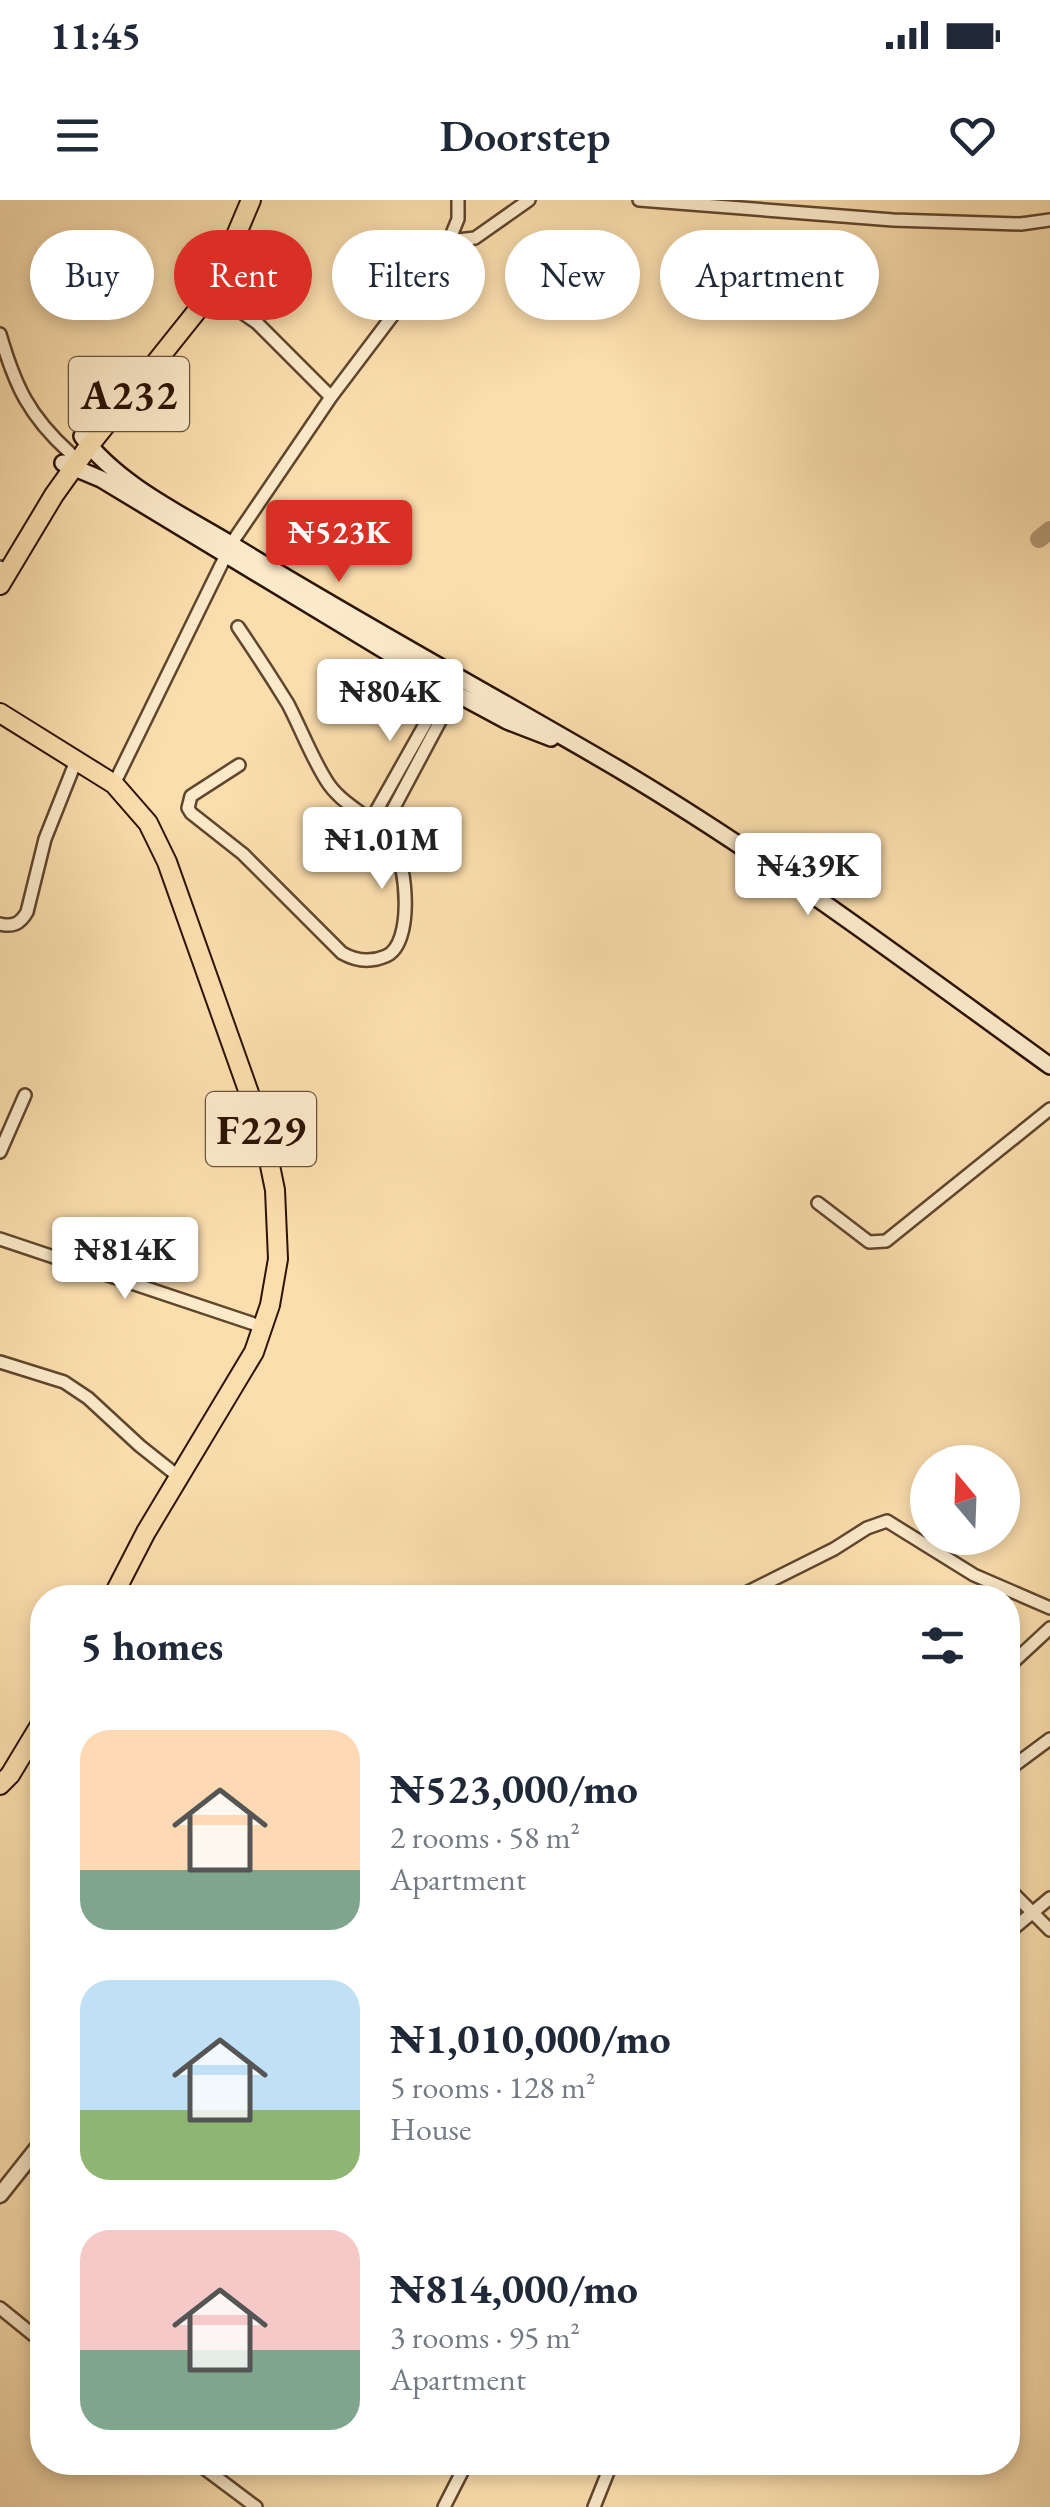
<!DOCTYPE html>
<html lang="en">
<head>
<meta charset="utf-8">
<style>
  body { margin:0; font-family:"EB Garamond",serif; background:#f6f6f7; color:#1f2937; height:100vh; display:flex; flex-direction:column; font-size:38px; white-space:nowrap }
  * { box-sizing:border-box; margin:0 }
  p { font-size:32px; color:#747a83 }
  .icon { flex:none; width:55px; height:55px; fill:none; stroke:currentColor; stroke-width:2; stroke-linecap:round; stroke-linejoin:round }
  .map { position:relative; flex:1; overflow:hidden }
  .details { position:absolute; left:30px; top:1385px; width:990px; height:890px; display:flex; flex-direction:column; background:#fff; border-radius:40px; box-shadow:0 5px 15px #0003 }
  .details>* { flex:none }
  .hud { position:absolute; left:30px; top:30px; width:990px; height:90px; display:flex; gap:20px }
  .needle { width:65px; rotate:341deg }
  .fabs { position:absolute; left:910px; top:1245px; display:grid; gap:20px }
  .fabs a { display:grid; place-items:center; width:110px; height:110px; border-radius:50%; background:#fff; box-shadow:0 5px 15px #0003; font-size:50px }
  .price { position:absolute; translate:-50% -85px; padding:0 22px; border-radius:10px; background:#fff; color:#222; font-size:32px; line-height:65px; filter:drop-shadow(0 2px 5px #0008) }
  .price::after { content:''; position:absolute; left:50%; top:60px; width:30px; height:22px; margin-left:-15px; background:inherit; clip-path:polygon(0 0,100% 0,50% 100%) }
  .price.on { background:#d93025; color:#fff }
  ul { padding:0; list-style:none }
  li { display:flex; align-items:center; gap:30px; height:250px; padding:0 50px }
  li span { display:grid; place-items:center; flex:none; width:280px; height:200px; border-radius:30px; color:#555 }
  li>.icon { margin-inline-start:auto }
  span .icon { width:120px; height:120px; fill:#fffc; stroke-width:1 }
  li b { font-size:42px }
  h2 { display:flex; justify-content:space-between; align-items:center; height:120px; padding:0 50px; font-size:42px }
  .tag { padding:0 35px; border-radius:45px; background:#fff; box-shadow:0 5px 15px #0003; font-size:35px; line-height:90px }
  .tag.on { background:#d93025; color:#fff }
  .status { display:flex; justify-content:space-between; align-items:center; height:70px; padding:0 50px; background:#fff; direction:ltr }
  .status svg { height:28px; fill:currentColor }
  header { display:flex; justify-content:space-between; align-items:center; height:130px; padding:0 50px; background:#fff; font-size:45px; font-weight:600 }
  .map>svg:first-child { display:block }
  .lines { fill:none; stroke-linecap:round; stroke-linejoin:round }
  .river { stroke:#b59974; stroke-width:18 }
  .minor-casing { stroke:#60462d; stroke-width:16 }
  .tertiary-casing { stroke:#60462d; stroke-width:19 }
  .secondary-casing { stroke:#2c1402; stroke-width:20 }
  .primary-casing { stroke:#2c1402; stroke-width:22 }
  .minor { stroke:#fceaca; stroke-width:11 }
  .tertiary { stroke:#fceaca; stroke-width:14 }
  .secondary { stroke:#fceaca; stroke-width:15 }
  .primary { stroke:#fbdeae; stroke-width:18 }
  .labels { text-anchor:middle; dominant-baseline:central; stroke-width:10; stroke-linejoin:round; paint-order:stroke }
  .shield { fill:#fceaca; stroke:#6a543e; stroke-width:2.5 }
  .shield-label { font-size:42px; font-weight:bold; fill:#2c1402 }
</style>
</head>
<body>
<div class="status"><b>11:45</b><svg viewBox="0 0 49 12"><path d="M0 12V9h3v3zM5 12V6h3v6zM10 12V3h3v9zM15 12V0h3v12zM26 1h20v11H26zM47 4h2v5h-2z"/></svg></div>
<header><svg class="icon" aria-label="menu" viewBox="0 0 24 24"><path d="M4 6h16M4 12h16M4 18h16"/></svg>Doorstep<svg class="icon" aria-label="heart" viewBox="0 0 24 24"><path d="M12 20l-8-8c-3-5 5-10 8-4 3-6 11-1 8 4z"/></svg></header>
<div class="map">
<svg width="1050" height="2307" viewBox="0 0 1050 2307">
  <rect width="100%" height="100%" fill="#fbdeae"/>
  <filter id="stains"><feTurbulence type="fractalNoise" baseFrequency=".002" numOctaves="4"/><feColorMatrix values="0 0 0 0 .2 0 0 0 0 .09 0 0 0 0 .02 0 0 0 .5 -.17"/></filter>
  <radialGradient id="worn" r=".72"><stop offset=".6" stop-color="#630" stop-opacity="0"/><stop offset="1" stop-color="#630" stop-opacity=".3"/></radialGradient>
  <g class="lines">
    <path class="river" d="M1039,339L1050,330"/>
    <g class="minor-casing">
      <path id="minor" d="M639,0L893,20L1021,24L1050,20
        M449,41L475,38L529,0
        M212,92L257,123L331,197
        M0,134C15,186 29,216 70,253
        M231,344L331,197L449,41L458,19V0
        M0,367V368
        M238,427C255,452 272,478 288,504C301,529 311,556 326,580C342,607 376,617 393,643C407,665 414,744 386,756C370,763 356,761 342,753L243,654L191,613L188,608L191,596L239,565
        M114,584L226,355
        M370,622L446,487
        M382,630L455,493
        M0,724C13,727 20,724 27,712L45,639L76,561
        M0,952L25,895
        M818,1003L869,1042L886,1041L1050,909
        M0,1039L263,1127
        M0,1162L64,1182L88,1198L140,1246L179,1277
        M736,1398L834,1349L867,1328L887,1321L974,1375L1050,1408
        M1008,1467L1050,1428
        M1008,1570L1050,1539
        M1008,1688L1050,1730
        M1008,1733L1050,1698
        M0,2108L42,2142
        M196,2262L256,2307
        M444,2307L467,2262
        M594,2307L612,2262"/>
    </g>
    <g class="tertiary-casing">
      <path id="tertiary" d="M0,1995L42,1942"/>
    </g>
    <g class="secondary-casing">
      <path id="secondary" d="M82,236C118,285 183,315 234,346C361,424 492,495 620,570C770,659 909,764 1050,866
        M63,263L101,279L455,493L507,521L551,538"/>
    </g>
    <g class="primary-casing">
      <path id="primary" d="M0,385L54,295L89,246L212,92L251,0
        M0,513L114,584L148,623L167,662L249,893L265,941L275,990L278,1059L270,1105L254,1152L146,1332L112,1398
        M0,1585L10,1575L42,1522"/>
    </g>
    <use href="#minor" class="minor"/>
    <use href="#tertiary" class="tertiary"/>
    <use href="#secondary" class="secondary"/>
    <use href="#primary" class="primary"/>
  </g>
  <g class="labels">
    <g class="shield">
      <rect x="69" y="157" width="120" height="74" rx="8"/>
      <rect x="206" y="892" width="110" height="74" rx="8"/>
    </g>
    <g class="shield-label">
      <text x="129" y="194">A232</text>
      <text x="261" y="929">F229</text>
    </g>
  </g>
  <rect width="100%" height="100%" filter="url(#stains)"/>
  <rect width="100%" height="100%" fill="url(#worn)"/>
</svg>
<div class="fabs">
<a><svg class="needle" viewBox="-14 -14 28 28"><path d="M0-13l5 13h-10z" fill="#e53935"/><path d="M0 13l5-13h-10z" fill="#747a83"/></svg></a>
</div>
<b class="price on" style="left:339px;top:385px">₦523K</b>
<b class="price" style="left:390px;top:544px">₦804K</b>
<b class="price" style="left:382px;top:692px">₦1.01M</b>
<b class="price" style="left:808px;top:718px">₦439K</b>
<b class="price" style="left:125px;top:1102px">₦814K</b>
<div class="hud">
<a class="tag">Buy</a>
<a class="tag on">Rent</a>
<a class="tag">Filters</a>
<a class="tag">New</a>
<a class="tag">Apartment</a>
</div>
<section class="details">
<h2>5 homes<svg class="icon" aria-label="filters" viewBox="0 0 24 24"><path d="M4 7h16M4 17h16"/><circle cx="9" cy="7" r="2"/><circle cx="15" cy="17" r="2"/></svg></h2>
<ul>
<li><span style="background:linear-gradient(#ffd9b3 70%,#7fa58c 0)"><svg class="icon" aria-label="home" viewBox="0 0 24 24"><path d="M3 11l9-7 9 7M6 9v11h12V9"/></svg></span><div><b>₦523,000/mo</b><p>2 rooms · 58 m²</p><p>Apartment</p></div></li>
<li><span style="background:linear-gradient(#bfe0f5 65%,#8fb573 0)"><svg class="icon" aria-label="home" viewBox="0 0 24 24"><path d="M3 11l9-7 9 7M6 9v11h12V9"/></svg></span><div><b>₦1,010,000/mo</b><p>5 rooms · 128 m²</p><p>House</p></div></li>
<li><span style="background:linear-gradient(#f6c9c9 60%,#7fa58c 0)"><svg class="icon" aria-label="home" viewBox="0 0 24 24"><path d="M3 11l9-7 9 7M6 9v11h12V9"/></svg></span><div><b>₦814,000/mo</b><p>3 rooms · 95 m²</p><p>Apartment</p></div></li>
</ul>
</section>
</div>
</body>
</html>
